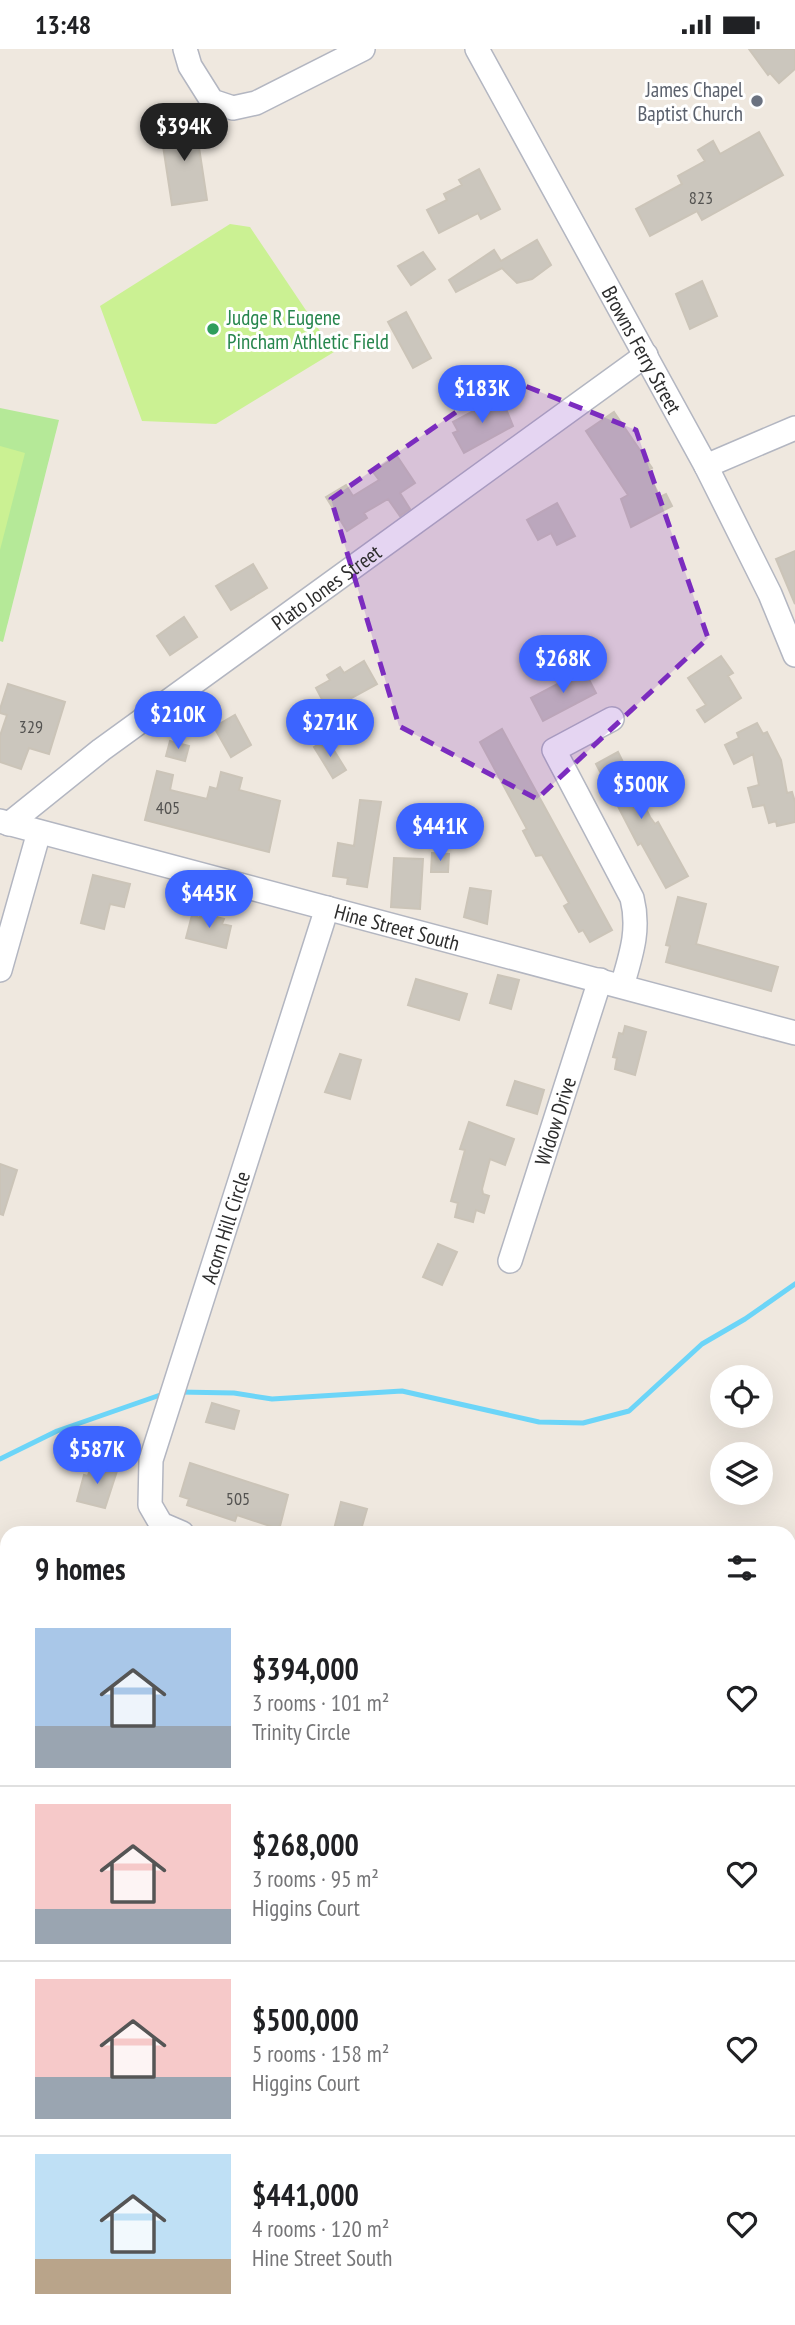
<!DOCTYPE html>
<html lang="en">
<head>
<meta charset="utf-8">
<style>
  body { margin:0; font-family:"PT Sans Narrow",sans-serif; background:#f2f2f2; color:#202124; height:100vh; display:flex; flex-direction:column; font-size:26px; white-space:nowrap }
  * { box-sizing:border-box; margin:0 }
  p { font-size:23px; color:#757577 }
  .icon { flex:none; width:38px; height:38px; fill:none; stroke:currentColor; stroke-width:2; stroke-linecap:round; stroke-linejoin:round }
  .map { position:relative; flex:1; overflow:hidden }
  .side { position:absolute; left:0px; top:1477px; width:796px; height:800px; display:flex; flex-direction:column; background:#fff; border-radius:21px 21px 0 0; box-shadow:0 7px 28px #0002 }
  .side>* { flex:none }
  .buttons { position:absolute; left:710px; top:1316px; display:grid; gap:14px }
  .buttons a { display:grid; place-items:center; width:63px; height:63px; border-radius:50%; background:#fff; box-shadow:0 7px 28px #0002; font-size:35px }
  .price { position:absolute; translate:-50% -60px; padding:0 16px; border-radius:24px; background:#3c64ff; color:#fff; font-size:23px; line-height:46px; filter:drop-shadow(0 2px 4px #0008) }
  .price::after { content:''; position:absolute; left:50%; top:42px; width:21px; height:16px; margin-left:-10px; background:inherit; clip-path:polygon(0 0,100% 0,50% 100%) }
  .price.selected { background:#222; color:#fff }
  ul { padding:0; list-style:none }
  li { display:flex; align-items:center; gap:21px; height:175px; padding:0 35px }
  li+li { border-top:2px solid #e0e0e0 }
  li span { display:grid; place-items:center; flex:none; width:196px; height:140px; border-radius:0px; color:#555 }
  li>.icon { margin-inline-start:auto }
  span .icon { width:84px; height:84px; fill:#fffc; stroke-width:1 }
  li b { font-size:30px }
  h2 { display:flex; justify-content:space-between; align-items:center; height:84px; padding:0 35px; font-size:30px }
  .status { display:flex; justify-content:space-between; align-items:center; height:49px; padding:0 35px; background:#fff; direction:ltr }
  .status svg { height:19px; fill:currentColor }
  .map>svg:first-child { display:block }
  .green { fill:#b5e998 }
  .pitch { fill:#cbf193 }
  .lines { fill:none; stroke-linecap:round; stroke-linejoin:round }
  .stream { stroke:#6cd5f8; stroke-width:5 }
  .building { fill:#cbc6bd; stroke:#cbc4b8; stroke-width:2 }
  .minor-casing { stroke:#b3b6c1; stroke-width:26 }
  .minor { stroke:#fff; stroke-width:23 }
  .marked { fill:#7b2cbf; fill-opacity:0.2; stroke:#7b2cbf; stroke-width:5; stroke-dasharray:14 9; stroke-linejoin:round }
  .worship-dot { fill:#6b7280; stroke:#fff; stroke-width:2.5 }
  .leisure-dot { fill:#2e9e5b; stroke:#fff; stroke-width:2.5 }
  .labels { text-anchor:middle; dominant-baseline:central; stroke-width:6; stroke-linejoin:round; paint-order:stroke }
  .number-label { font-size:18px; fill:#545351 }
  .worship-label { font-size:21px; fill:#5b616d; stroke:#fff; text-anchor:end }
  .leisure-label { font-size:21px; fill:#27864d; stroke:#fff; text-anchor:start }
  .street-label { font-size:21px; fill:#2d2d2d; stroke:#fff }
</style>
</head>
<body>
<div class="status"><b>13:48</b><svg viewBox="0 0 49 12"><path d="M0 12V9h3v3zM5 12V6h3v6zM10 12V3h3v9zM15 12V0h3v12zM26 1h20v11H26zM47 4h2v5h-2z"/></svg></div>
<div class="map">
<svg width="795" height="2276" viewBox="0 0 795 2276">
  <rect width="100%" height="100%" fill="#efe8df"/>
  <path class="green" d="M0,359L59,371L3,593L0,592Z"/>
  <path class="pitch" d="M230,175L250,178L334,303L216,375L142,372L100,257Z
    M0,397L25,404L0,501Z"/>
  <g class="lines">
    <path class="stream" d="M179,1343L234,1344L272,1350L402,1342L539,1373L583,1374L629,1362L702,1295L745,1270L795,1235
      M0,1410L57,1382L166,1344"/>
  </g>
  <path class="building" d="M749,0H795V20L779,34L770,24L768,26Z
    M195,72L207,151L172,156L160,77Z
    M759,83L783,126L702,171L697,162L650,187L636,160L682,135L678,127L705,112L698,101L713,92L720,105Z
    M479,120L500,160L481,170L478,164L439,184L427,161L447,151L444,145L462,136L459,131Z
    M537,191L551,216L532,230L517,234L502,219L456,243L449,231L494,201L501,212Z
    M423,203L435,220L411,236L398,217Z
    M702,232L717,267L690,280L676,245Z
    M406,263L431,309L413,319L388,273Z
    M502,350L513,377L464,404L453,384L458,382L453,373L494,351L495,354Z
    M614,363L652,419L647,422L660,448L666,445L672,457L631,478L621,450L628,446L586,382Z
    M397,407L415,434L400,444L410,460L400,467L388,450L364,464L367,469L347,482L326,448L346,436L353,447L379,431L373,423Z
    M557,454L575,487L557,496L551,484L538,491L527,471Z
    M795,502V555L776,510Z
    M253,515L267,539L231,561L216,537Z
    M184,568L197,588L170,606L157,587Z
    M721,607L733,624L728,627L741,649L705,673L697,661L706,656L688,629Z
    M364,612L377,635L328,662L316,639L330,631L327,626L340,618L344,624Z
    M584,621L596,644L543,672L531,649Z
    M8,635L65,653L49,705L29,699L21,720L0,713V687L7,666L0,664V660Z
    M235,666L251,696L231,708L214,678Z
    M757,674L763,685L767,683L781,711L787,744L792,743L795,753V773L777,777L776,772L769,774L764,756L753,758L748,739L759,736L753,705L734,715L725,696L739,689L737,684Z
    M502,680L612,881L590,893L583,881L579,883L564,857L569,854L542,806L536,807L523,782L527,780L480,693Z
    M327,690L346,721L333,729L314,698Z
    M170,692L189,697L185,712L166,707Z
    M618,703L650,768L655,775L658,773L688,827L666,839L641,794L638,796L596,715Z
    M157,722L173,726L170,741L207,750L210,738L217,740L221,723L242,729L239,741L280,752L269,803L145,771Z
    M360,751L381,753L367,838L347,835L348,829L333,827L338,794L354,797Z
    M432,804L449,805L448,823H431Z
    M394,809L423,810L420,860L391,858Z
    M93,826L130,835L124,858L110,855L104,880L81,874Z
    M470,839L491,842L487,875L464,868Z
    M678,848L706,855L696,895L778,918L771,942L666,913L670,897L666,896Z
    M201,864L224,870L222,875L231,877L226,899L186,889L192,866L200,869Z
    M498,926L519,931L511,960L490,954Z
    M416,930L467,945L459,971L408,956Z
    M625,977L646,983L635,1026L615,1020L617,1009L613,1008L619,984L623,985Z
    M340,1005L361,1011L350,1050L325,1043Z
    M515,1032L544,1041L537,1065L507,1056Z
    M469,1073L514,1090L505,1116L490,1110L482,1140L483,1145L489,1147L484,1164L476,1161L473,1173L455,1168L458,1154L451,1152L465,1101L460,1100Z
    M0,1115L17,1121L3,1166L0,1165Z
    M438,1195L457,1203L442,1236L423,1228Z
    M212,1354L239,1362L234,1380L206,1373Z
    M190,1414L288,1446L280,1477L276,1479L237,1466L235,1472L187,1456L189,1450L180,1447Z
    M91,1416L117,1422L105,1459L77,1452L84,1426L88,1427Z
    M341,1453L367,1460L360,1484H333Z"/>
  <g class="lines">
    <g class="minor-casing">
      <g id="minor">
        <path d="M185,0L190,17L212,52L233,59L256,54L363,0"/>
        <path id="s1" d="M477,0L706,417L770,545L795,606"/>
        <path d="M706,417L795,379"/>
        <path d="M612,670L554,701L632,849C640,881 631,906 622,937"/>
        <path id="s2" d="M0,772L795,984"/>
        <path id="s3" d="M9,775L101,701L646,306"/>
        <path d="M0,921L39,783"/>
        <path id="s4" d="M510,1212L600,931"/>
        <path id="s5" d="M182,1484L161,1475L150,1456L151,1411L327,859"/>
        <path d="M0,1642L7,1644"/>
        <path d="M789,1650L795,1651"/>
        <path d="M789,1690L795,1677"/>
        <path d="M0,2039L7,2041"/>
        <path d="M30,2276L31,2270"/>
        <path d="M323,2276L324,2270"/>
        <path d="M600,2276L602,2270"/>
      </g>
    </g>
    <use href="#minor" class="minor"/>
  </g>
  <path class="marked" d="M505,329L636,381L708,589L537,750L399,677L331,450Z"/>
  <circle class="worship-dot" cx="757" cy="52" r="7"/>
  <circle class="leisure-dot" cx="213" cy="280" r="7"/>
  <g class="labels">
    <g class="number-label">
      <text x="701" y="148">823</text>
      <text x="31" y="677">329</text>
      <text x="168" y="758">405</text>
      <text x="238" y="1449">505</text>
    </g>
    <g class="worship-label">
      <text x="743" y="40">James Chapel<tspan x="743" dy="24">Baptist Church</tspan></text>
    </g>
    <g class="leisure-label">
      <text x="227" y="268">Judge R Eugene<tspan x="227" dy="24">Pincham Athletic Field</tspan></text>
    </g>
    <g class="street-label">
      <text stroke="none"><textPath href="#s1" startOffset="343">Browns Ferry Street</textPath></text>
      <text stroke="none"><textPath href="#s3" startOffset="396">Plato Jones Street</textPath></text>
      <text stroke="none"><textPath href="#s2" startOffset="411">Hine Street South</textPath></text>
      <text stroke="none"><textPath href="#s4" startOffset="147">Widow Drive</textPath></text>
      <text stroke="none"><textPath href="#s5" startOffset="334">Acorn Hill Circle</textPath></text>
    </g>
  </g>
</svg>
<div class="buttons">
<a><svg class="icon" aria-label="locate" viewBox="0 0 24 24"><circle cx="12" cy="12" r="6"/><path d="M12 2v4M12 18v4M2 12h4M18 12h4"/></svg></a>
<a><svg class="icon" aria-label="layers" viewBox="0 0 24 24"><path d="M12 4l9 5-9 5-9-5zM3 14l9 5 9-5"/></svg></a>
</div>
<b class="price selected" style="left:184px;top:114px">$394K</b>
<b class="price" style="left:482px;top:376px">$183K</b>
<b class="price" style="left:563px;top:646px">$268K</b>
<b class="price" style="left:178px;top:702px">$210K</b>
<b class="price" style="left:330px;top:710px">$271K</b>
<b class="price" style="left:641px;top:772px">$500K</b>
<b class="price" style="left:440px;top:814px">$441K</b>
<b class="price" style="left:209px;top:881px">$445K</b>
<b class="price" style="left:97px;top:1437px">$587K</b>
<section class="side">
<h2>9 homes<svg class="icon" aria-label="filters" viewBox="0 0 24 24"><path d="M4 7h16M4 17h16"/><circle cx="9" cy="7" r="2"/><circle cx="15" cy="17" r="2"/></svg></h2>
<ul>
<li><span style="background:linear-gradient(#a9c7e8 70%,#9aa5b1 0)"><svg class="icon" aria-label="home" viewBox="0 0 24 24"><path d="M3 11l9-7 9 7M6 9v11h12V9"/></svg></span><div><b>$394,000</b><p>3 rooms · 101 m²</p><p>Trinity Circle</p></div><svg class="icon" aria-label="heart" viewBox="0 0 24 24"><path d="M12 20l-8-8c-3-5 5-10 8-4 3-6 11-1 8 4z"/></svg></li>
<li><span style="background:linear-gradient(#f6c9c9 75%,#9aa5b1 0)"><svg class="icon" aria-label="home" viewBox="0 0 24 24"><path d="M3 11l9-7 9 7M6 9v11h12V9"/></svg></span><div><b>$268,000</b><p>3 rooms · 95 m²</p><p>Higgins Court</p></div><svg class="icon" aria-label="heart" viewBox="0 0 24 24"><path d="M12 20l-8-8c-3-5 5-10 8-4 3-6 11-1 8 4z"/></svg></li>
<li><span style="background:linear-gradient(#f6c9c9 70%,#9aa5b1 0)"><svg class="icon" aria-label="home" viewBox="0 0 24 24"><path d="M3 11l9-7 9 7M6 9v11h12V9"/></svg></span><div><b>$500,000</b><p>5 rooms · 158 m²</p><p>Higgins Court</p></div><svg class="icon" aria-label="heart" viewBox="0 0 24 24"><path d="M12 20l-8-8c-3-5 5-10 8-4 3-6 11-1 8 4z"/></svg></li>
<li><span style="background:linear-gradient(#bfe0f5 75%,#b9a48a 0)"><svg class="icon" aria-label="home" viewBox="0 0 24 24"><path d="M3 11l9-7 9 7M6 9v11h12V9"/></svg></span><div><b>$441,000</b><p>4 rooms · 120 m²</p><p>Hine Street South</p></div><svg class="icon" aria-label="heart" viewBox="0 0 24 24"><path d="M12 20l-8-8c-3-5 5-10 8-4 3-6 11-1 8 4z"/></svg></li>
</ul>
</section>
</div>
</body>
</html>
